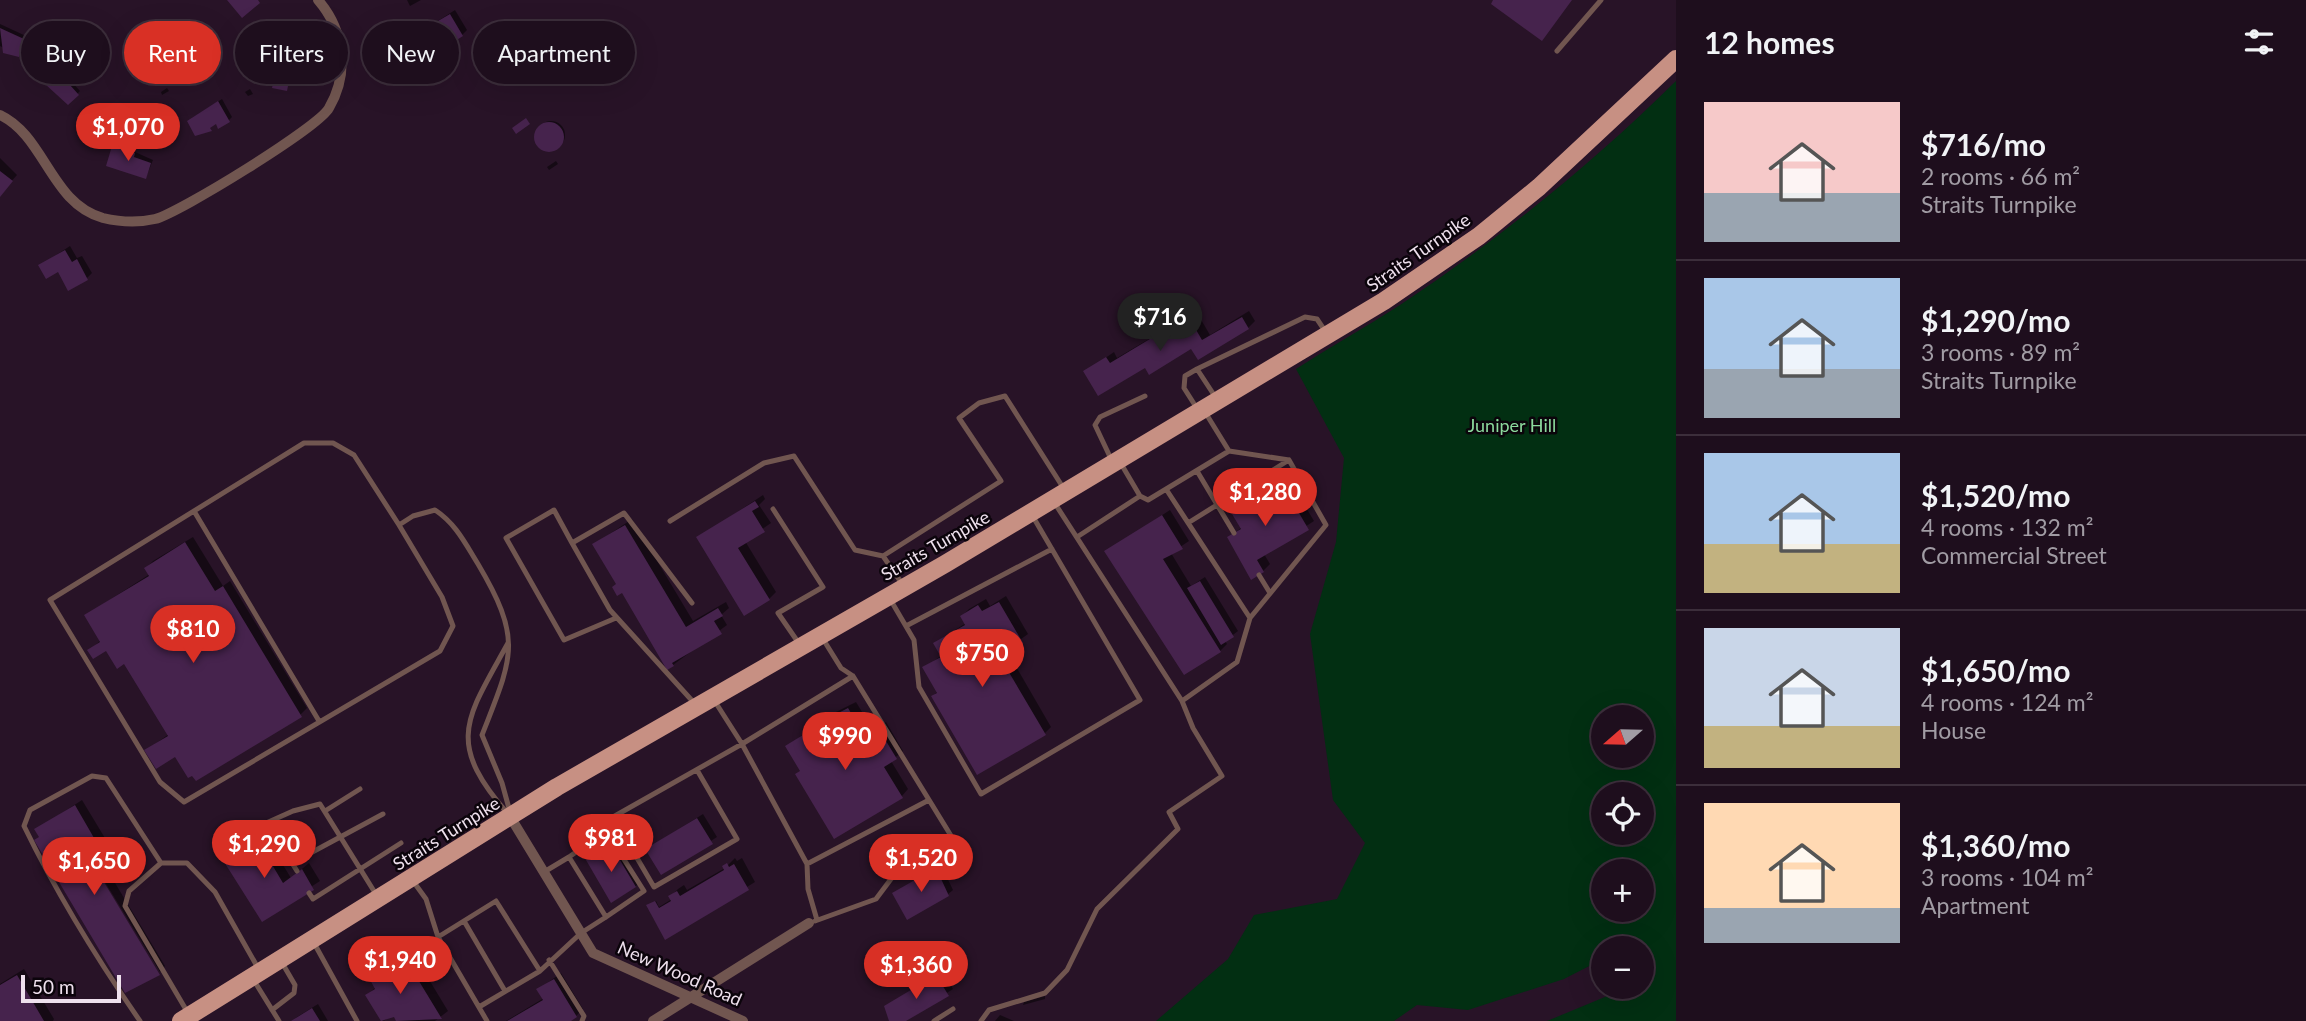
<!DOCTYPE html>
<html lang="en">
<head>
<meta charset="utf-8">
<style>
  body { margin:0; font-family:Lato,sans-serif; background:#2b1c2a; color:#f1f3f6; height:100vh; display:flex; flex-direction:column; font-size:26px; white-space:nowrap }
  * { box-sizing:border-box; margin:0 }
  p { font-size:23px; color:#a19ca4 }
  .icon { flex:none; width:38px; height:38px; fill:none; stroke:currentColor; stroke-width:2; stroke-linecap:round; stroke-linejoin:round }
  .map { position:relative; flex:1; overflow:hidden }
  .drawer { display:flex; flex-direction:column; background:#1e0e1d; width:630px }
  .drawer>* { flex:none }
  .banner { position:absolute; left:21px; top:21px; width:665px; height:63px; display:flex; gap:14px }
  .needle { width:46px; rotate:250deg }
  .buttons { position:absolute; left:1591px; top:705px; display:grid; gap:14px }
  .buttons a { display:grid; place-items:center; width:63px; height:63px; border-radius:50%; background:#1e0e1d; box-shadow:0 7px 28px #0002,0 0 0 2px #3c2e3b; font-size:35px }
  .scale { position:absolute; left:21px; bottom:18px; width:100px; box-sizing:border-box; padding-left:7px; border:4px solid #eee0ed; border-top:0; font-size:19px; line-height:24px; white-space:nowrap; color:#eee0ed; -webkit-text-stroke:5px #0b040b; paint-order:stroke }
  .price { position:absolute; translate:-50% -60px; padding:0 16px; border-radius:24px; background:#d93025; color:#fff; font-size:23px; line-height:46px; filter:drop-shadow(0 2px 4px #0008) }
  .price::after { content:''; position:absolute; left:50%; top:42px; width:21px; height:16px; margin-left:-10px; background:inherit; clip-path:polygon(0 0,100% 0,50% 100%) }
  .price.active { background:#222; color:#fff }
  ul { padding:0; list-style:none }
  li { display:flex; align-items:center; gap:21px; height:175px; padding:0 28px }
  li+li { border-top:2px solid #3c2e3b }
  li span { display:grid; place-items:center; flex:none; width:196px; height:140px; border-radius:0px; color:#555 }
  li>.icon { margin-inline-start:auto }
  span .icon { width:84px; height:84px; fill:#fffc; stroke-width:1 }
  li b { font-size:30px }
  h2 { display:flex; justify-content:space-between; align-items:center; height:84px; padding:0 28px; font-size:30px }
  .tag { padding:0 24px; border-radius:32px; background:#1e0e1d; box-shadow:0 7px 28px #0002,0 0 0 2px #3c2e3b; font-size:24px; line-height:63px }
  .tag.active { background:#d93025; color:#fff }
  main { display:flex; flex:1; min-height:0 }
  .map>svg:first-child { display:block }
  .green { fill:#022f12; fill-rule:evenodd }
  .shadow { fill:#0007 }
  .building { fill:#46234d }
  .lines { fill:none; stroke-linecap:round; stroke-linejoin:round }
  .lane { stroke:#715650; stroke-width:5 }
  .street { stroke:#715650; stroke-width:10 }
  .primary { stroke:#c79083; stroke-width:18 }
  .labels { text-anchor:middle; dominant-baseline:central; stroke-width:5; stroke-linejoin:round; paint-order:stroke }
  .street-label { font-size:18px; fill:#eee0ed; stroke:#0b040b }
  .park-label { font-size:18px; fill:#8cd99d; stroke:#0b040b }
</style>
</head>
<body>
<main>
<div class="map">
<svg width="1676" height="1021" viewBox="0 0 1676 1021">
  <rect width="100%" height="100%" fill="#281327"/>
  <path class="green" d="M1676,81V1021H1547L1629,987H1642V948H1603V959L1564,979L1468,1010L1417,1005L1394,1021H1156L1228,959L1254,915L1337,899L1365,843L1333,800L1310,634L1336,542L1344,458L1296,369C1330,347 1366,327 1400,305C1498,240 1592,164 1676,81ZM1603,718H1642V756H1603ZM1642,794V833H1603V794ZM1603,872H1642V910H1603Z"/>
  <path class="shadow" d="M407,0H421L410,6Z
    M455,10L467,30L462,35L445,45L416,35Z
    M0,24L26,36L18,55L0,46Z
    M279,51L300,55L297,72L292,74L286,89L277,72L276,54Z
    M63,68L75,77L71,81L80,91L68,103L47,84Z
    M167,88L169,91L162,95L161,92Z
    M250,89L253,94L248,96L245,92Z
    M222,99L232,117L229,120L219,126L216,122L192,118Z
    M537 135a14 14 0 1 1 28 0a14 14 0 1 1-28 0Z
    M117,144L153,160L146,177L114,147Z
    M0,158L17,175L0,194Z
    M556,161L558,164L549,170L547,167Z
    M70,246L77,258L82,256L92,273L87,278L41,265Z
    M1196,311L1210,335L1249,311L1255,321L1248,328L1146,365L1085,372L1114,352L1117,358Z
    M1289,479L1314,521L1264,554L1270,564L1263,571L1229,538L1242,527L1234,514Z
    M763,495L765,499L759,505L771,523L745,541L776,592L769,599L698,538Z
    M1170,510L1189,541L1171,553L1191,586L1205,577L1238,631L1225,641L1227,644L1220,651L1107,551Z
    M632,519L693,621L726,602L729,608L721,615L727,625L673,665L595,544Z
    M193,537L223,586L230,581L307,708L300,715L176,754L147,750L169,734L125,662L107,649L90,650L101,640L86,615L150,574L146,568L153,561Z
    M1006,596L1028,634L1003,652L1011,665L1014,663L1051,727L1044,734L933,696L938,691L925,668L942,655L935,643L966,623L962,616L969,609L986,599L990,606Z
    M856,702L873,730L886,722L903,751L891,761L908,789L902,796L801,770L787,747L824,718Z
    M82,800L111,848L100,858L165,966L160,972L89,856L40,836L36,830Z
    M703,814L717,837L661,873L647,849Z
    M262,831L291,878L309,863L320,881L262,919L223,857Z
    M616,842L640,882L635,887L588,860Z
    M735,858L737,861L742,858L755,882L665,938L651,914L659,907L651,910L648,906L656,901L659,907L672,899L671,896L678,889L684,885L687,890L725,868Z
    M941,865L953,890L947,895L894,894Z
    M401,955L409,969L419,963L448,1011L435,1021H398L394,1015L383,1021L367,995L376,987L370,977Z
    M24,969L54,1019L53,1021H0V984Z
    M942,971L953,989L903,1021H893L886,1007Z
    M561,973L583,1009L576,1016L567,1021H506L544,998L539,989Z
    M1045,996V999L1023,1005L1024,1002Z
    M318,1004L328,1021H293L297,1017Z
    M1000,1015L1014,1021H995Z"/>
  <path class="building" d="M227,0H258L260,3L242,18Z
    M1493,0H1572L1542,41L1491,4Z
    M450,14L463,36L452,43L450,38L444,42L446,46L432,55L429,50L424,53L414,35Z
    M0,28L24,39L19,57L3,53Z
    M275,53L298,57L295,77L290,76L287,91L272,88L275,74L269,73Z
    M59,70L74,81L70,85L79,95L68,105L45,84Z
    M218,101L230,122L218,129L216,124L210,128L212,131L195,136L187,121Z
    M526,118L530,124L516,134L512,128Z
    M534 137a15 15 0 1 1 30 0a15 15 0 1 1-30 0Z
    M112,146L135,153L134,157L151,163L146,179L106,166Z
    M0,171L13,181L0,197Z
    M65,250L72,262L77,259L88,280L68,291L58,272L46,279L38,265Z
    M1188,316L1202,340L1242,317L1249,329L1198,360L1191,349L1149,375L1145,368L1098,396L1083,371L1106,357L1110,363Z
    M1282,484L1309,530L1257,560L1264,572L1251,580L1227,537L1241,529L1232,514Z
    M755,501L759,507L752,511L765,532L738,548L770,600L744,616L696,537Z
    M1162,515L1183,549L1163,559L1221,652L1184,675L1104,551Z
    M625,525L686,627L718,608L723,616L714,621L722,634L672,663L674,666L667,670L622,593L617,596L612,587L616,584L592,544Z
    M185,542L215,591L223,586L302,717L196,781L192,776L188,778L175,757L156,769L144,750L168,736L124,664L117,669L106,651L93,659L87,650L100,642L84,615L149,576L144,568Z
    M1200,581L1234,637L1221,645L1187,588Z
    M999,602L1023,643L996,658L1003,671L1007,669L1046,735L977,775L931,696L937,693L922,667L941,657L933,643L965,625L960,616L978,605L982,611Z
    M848,708L865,736L878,728L897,759L884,767L903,798L834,839L795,774L800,771L785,746L816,727L815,725Z
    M75,805L105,857L93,864L160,975L125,993L34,840L39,837L34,829Z
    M697,818L713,844L661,875L645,849Z
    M255,836L283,883L302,869L314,890L262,922L221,857Z
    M611,845L636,887L611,903L586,860Z
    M727,863L729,867L734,864L749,890L665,940L646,905L655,901L659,908L671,901L668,896L677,891L680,896L724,870L722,866Z
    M936,868L949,896L907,920L892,893Z
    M394,961L402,974L411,968L442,1019L396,1021L394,1017L381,1021L365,995L375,989L368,976Z
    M17,975L44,1021H0V985Z
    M936,975L949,996L906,1021H889L884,1006Z
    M554,979L577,1017L571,1021H507L543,1000L536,989Z
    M312,1008L320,1021H291Z"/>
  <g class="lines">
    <path class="lane" d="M1557,51L1601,0
      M1197,369L1305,317L1317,319L1325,331
      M1198,410L1184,388L1185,376L1197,369L1216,398
      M1112,461L1095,425L1100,417L1145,396
      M1120,462L1140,496L1148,500L1229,451L1205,412
      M1197,471L1234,533
      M1166,489L1250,618
      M1054,502L1182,701
      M773,509L823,587L778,613L800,645
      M194,511L319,721
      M670,521L764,463L794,456L855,550L883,556
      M1188,523L1289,460
      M399,525L354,455L333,443H304L50,600L160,782L184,802L440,651L453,626L442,597L399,525L413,516L435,510C456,524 465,543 478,564C523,640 513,656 482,735L502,783L510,812
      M1077,537L1140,496
      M572,543L554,510L506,538L564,640L616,618
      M1259,575L1270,593
      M903,585L883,556L1001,481L959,418L979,403L1005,396L1064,489
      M890,599L914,640L919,687L981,794L1140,700L1032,515
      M692,603L624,513L572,543L610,610L696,705
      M906,626L1052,549
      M508,643C467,718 444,741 508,814
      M714,700L742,744L853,676
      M697,770L737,839L654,887L613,817L742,744L807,864L808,889L817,920
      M325,811L360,789
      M237,836L293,811L320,804L377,896
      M807,864L929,800
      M297,871L292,863L383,814
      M544,872L569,857L606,917L644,891L606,831L569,857
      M413,881L426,899L438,937L487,1021
      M309,893L313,899L401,843
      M464,921L505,991
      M815,921L876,899L894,875L953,839L853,676L841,668L823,639
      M438,937L496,901L540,971
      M314,943L357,1021
      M549,960L584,1016L582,1021
      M253,979L279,1021
      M479,1007L540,971L581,933L606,917
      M272,1010L294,993L295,985L281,961
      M188,1013L125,906L129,891L161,863H187L215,892L258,968
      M140,1021C97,959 57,894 24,826L30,810L92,776L106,778L161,863
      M934,1021L953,1009
      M981,1021L989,1010L1045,993L1067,970L1097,909L1178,829L1169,812L1222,776L1193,728L1182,701L1237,662L1250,618L1326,525L1289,460L1229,451"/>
    <path class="street" d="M0,115C45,136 51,204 103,218C120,222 138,223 155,219C179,213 319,127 329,108C350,72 344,30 318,0
      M511,818L593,953L743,1021
      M653,1021L809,923"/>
    <path class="primary" d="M181,1021L557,787L945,564L1384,301L1479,236L1539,187L1676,59"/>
  </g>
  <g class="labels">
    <g class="street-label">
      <text transform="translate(1418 252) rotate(-35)">Straits Turnpike</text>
      <text transform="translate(935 545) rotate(-30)">Straits Turnpike</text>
      <text transform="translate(446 833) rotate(-32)">Straits Turnpike</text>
      <text transform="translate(680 973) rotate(24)">New Wood Road</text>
    </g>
    <g class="park-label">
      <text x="1512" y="425">Juniper Hill</text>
    </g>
  </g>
</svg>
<div class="buttons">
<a><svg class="needle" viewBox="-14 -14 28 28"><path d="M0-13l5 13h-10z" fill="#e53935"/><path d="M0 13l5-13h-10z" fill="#a19ca4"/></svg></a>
<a><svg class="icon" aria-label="locate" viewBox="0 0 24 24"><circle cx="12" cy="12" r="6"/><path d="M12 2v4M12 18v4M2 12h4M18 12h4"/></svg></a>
<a>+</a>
<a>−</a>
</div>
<div class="scale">50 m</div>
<b class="price" style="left:128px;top:163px">$1,070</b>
<b class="price active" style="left:1160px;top:353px">$716</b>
<b class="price" style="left:1265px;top:528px">$1,280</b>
<b class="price" style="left:193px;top:665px">$810</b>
<b class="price" style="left:982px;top:689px">$750</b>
<b class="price" style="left:845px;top:772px">$990</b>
<b class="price" style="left:611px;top:874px">$981</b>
<b class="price" style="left:264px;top:880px">$1,290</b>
<b class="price" style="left:921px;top:894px">$1,520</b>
<b class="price" style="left:94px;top:897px">$1,650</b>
<b class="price" style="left:400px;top:996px">$1,940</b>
<b class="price" style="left:916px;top:1001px">$1,360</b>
<div class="banner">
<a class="tag">Buy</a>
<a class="tag active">Rent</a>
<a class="tag">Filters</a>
<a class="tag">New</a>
<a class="tag">Apartment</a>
</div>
</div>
<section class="drawer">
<h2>12 homes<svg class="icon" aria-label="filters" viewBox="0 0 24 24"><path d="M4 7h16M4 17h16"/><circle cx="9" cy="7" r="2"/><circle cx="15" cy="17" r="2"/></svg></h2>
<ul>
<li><span style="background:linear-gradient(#f6c9c9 65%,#9aa5b1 0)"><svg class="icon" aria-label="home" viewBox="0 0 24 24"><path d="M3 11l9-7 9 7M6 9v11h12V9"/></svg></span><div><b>$716/mo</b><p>2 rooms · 66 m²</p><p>Straits Turnpike</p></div></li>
<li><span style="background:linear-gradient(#a9c7e8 65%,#9aa5b1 0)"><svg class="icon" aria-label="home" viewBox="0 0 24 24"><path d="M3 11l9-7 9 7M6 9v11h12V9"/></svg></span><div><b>$1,290/mo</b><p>3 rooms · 89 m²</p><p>Straits Turnpike</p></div></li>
<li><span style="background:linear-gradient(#a9c7e8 65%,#c2b280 0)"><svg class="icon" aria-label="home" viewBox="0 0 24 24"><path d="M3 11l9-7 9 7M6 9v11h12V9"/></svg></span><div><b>$1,520/mo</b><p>4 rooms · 132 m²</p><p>Commercial Street</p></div></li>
<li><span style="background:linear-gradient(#c9d6e8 70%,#c2b280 0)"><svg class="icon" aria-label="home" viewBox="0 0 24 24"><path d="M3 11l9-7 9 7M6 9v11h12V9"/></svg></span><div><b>$1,650/mo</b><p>4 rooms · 124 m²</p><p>House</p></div></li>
<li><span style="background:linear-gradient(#ffd9b3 75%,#9aa5b1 0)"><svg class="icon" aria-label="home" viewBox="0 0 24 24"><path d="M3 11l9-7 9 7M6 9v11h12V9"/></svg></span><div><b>$1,360/mo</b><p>3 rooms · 104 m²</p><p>Apartment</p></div></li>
</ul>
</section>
</main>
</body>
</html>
